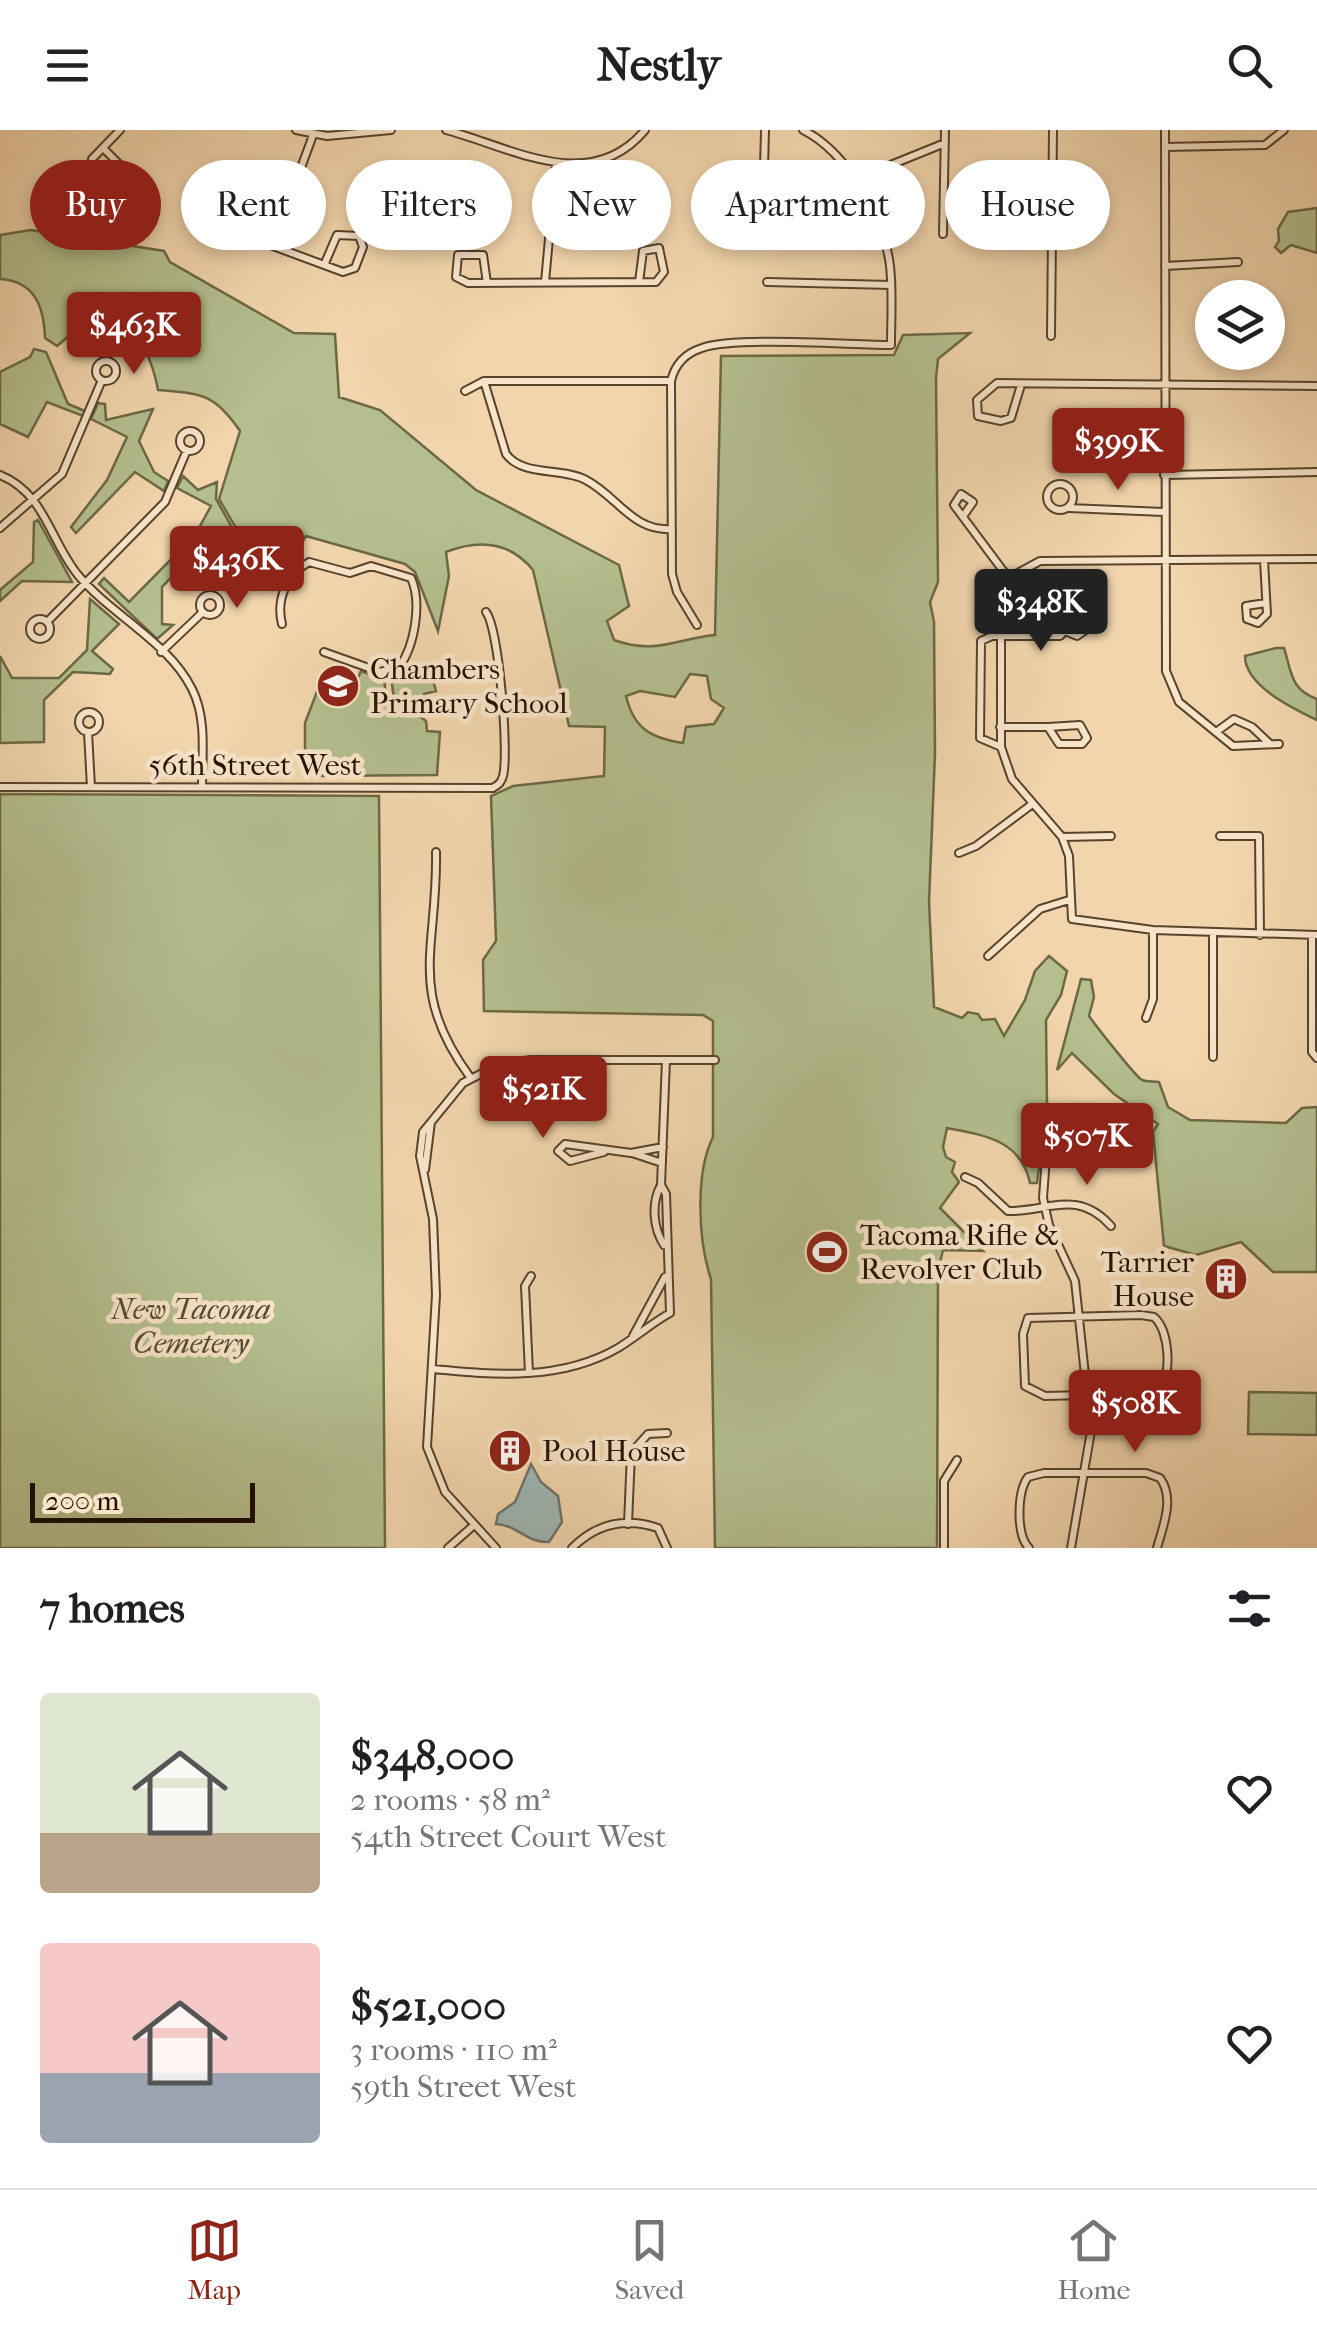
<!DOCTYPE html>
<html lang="en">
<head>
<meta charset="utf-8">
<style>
  body { margin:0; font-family:"IM FELL French Canon",serif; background:#f2f2f2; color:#202124; height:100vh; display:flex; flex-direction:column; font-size:38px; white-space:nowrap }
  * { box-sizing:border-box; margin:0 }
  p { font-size:32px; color:#757577 }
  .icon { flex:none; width:55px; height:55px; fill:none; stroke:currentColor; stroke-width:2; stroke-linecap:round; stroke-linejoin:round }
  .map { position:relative; height:1418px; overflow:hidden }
  .drawer { display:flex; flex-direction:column; background:#fff; flex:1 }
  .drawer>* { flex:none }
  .hud { position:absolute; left:30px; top:30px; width:1258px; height:90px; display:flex; gap:20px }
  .tools { position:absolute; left:1195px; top:150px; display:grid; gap:20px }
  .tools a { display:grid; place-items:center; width:90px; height:90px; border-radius:50%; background:#fff; box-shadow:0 5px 15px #0003; font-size:50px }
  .scale { position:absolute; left:30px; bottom:25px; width:225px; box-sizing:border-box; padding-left:10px; border:5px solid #251200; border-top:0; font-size:28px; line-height:35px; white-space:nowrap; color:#251200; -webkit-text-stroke:8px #f7e4c9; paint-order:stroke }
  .price { position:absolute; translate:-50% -85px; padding:0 22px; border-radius:10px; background:#8f2418; color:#fff; font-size:32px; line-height:65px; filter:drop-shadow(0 2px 5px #0008) }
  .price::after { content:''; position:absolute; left:50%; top:60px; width:30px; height:22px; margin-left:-15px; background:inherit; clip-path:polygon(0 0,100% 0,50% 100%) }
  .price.active { background:#222; color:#fff }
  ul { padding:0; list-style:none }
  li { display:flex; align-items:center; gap:30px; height:250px; padding:0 40px }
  li span { display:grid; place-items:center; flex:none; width:280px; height:200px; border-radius:10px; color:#555 }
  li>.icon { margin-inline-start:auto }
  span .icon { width:120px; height:120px; fill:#fffc; stroke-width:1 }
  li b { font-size:42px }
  h2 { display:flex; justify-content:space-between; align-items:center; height:120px; padding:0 40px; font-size:42px }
  .tag { padding:0 35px; border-radius:45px; background:#fff; box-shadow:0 5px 15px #0003; font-size:35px; line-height:90px }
  .tag.active { background:#8f2418; color:#fff }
  header { display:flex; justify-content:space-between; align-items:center; height:130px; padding:0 40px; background:#fff; font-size:45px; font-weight:700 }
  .tab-bar { display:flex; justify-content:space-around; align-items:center; height:140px; border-top:2px solid #e0e0e0; background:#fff; font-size:28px; color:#757577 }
  .tab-bar a { display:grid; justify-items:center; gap:5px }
  .tab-bar .active { color:#8f2418 }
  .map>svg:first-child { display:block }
  .green { fill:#b4be8e; stroke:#6c6847; stroke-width:2.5; fill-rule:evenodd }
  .water { fill:#9fb6b4; stroke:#6e746c; stroke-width:2.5 }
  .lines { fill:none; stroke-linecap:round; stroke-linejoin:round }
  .street-casing { stroke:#58432b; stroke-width:10 }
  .street { stroke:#f7e4c9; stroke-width:6 }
  .labels { text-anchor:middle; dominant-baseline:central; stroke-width:9; stroke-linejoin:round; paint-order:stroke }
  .poi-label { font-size:30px; fill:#251200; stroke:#f7e4c9; text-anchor:start }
  .street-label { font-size:30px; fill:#251200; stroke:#f7e4c9 }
  .park-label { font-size:30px; font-style:italic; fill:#574e32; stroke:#f7e4c9 }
</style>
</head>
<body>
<header><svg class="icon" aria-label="menu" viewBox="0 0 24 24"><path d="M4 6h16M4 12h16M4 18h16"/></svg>Nestly<svg class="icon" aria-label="search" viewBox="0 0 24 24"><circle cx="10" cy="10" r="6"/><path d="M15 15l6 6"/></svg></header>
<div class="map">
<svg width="1317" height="1418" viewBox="0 0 1317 1418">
  <rect width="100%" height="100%" fill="#f2d5ac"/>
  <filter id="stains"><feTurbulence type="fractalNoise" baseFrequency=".002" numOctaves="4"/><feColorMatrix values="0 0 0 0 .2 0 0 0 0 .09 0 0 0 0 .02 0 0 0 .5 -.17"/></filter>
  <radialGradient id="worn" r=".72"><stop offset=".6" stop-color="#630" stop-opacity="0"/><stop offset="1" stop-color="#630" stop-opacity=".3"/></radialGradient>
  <path class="green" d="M1317,78V123L1291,115L1281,123L1275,117L1279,111L1278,99L1288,82Z
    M31,100L164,121L170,132L294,203L335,204L339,267L380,280L476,360L619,435L629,476L607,491L614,510C656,525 674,509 715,505L721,226L894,225L903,205L970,203L938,229L936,248L938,452L930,472L934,492L935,623L929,772L934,877L962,888L968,882L978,884L982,890L995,889L1004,906L1025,870L1035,841L1049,826L1067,841L1061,865L1046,890L1047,976L1037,1053H1030C1021,1010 984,1005 947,998L943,1017L946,1027L955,1032L952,1042L959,1052L940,1078L983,1121L943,1120L938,1141L937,1418H715L711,1149C698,1111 695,1043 713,1007V891L703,885L484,881L483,830L496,811L491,666L513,656L604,646L605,597L569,596L533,440C510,412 479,409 446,422L449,446L438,501L415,442L405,434L306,406L291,430L278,424L266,449L219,369L240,301C214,263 202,264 158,260C152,228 133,177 89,192C78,196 66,209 57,216L45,208C44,177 35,151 0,149V105ZM690,544L707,546L711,569L724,578L714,594L686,597L683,613C651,608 634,599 626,566L640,561L675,567Z
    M34,219L46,222L68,274L85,281L83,286L47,272L28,307L0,294V242L30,227Z
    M98,273L105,274L106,290L153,279L139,311L154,342L168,351L164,361L135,342L76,403L71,397L107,350L127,307L91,289Z
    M1081,293L1151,294L1150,340L1106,339L1082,306Z
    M183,346L198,360L217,352L216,369L264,454L258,457L231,428L191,427L162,457V494L173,495L157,509L99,454L104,448L129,472L195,405L211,376L177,358Z
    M38,390L72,452L22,451L0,471V460L33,432L34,392Z
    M90,469L119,494L92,521L113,539L110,544L73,542L44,570V612L0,613V526L12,548H59L87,520Z
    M1276,518H1284C1292,543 1290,559 1317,569V590C1294,579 1245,556 1245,526Z
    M424,534L429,535L436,561L424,564L416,584L426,591L427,601L440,602L437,645L311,646L305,639V593L324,543L355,554L361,541L384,549L387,573L405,586L411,581L394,569L392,554L399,544Z
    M0,664L379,666L385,1418H0Z
    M1081,849L1091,850L1094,867L1089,886C1096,896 1136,947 1142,950C1147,952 1153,951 1159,952L1168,977L1190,990L1286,993L1302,978L1317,977V1142H1273L1241,1112L1196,1125L1164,1116L1153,1002L1158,994L1114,964L1072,923L1057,940Z
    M1249,1262L1317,1263V1305L1248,1304Z"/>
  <path class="water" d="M531,1334L541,1352L558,1366L562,1392L549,1412C526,1413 518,1395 496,1394L498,1384L515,1372Z"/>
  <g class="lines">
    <g class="street-casing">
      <path id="street" d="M296,0L327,6L391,0
        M446,0C511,17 590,66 645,0
        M765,0L764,38L772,54
        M1165,0L1166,541L1179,572L1233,616L1279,614
        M1165,17L1265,15L1284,0
        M103,18L120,35L111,50L97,42L92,29L120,0
        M856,49L945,13
        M218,96L217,71L203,65L198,68L195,78L200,89L343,142L355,138L363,117L359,106L337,105L325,133
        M943,104L945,0
        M273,114L313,5
        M1165,136L1238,132
        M545,152L556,33
        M767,152L891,155
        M487,153L483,125H458L456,147L468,153L656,152L664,142L659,118L643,121L639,152
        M1051,206L1053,0
        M96 241a10 10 0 1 1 20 0a10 10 0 1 1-20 0Z
        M484,251L506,324C523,347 562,337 586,350C618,367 633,402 672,399
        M1021,255L1011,288L1001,291L978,286L977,270L997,253L1317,256
        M465,261L484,251H671
        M180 311a10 10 0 1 1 20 0a10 10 0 1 1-20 0Z
        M0,345C45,363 50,411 78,445C111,485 168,511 192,559C207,588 202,624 202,657
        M1164,345L1317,342
        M1047 367a13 13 0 1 1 26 0a13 13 0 1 1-26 0Z
        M1069,378L1164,382
        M964,385L973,372L961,364L954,375L1010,450
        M0,398L62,344L102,250
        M1317,429L1040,431L1016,444L1001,472V617L1012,649L1062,707L1069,726L1072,789L1153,800L1317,805
        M1264,430L1267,484L1258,493L1247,489L1246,476L1266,473
        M200 475a10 10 0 1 1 20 0a10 10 0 1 1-20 0Z
        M30 499a10 10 0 1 1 20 0a10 10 0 1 1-20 0Z
        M47,492L165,372L187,320
        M282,494C276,470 286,445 309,432L350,443L371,436L411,448C422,472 415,516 399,537L380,542L324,522
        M697,495L677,462L672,444L671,251C675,234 686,223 702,218C734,206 850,215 891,215C891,189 893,162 890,136C884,87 847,22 803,0
        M161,522L203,482
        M79 592a10 10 0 1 1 20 0a10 10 0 1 1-20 0Z
        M1000,597H1048L1059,614H1082L1087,608L1080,595L1048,597
        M88,602L91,657
        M1216,602L1234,589L1252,597L1270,614
        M1001,617L980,608L981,511L992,506H1060L1065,501L1077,506L1087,499L1086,486L1080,481L1068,483L1063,490L1065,501
        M0,657L493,658C499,654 501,653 503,646C509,623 499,499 486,482
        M1220,706H1259L1260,805
        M1062,707L1111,706
        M436,722C438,818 406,860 470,947
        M959,723L976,716L1031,675
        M1213,804V927
        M1312,805V922L1317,928
        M988,826L1040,779L1069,770
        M1146,888L1153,869V800
        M604,1022L570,1031L558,1021L565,1014L631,1023L663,1017
        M632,1023L662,1033
        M425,1040L431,992
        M965,1047L978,1053L1008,1081C1048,1082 1077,1058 1111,1096
        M664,1115C653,1098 651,1073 661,1055L666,930
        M1141,1185L1154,1187C1170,1201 1172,1246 1159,1263L1045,1266L1025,1256L1023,1204L1028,1188Z
        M633,1206L665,1147
        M433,1239C496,1245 561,1251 618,1218C636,1207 652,1193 670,1183L666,1064L661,1055
        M529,1243L525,1156L531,1146
        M628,1394L631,1323L648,1304L667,1303
        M448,1418L473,1396
        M496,1418L445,1362L427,1317L436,1165L433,1089L420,1026L423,1002L463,953L500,934L531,930H715
        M572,1418C596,1394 625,1387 658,1398L667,1418
        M944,1418V1351L957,1330
        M1029,1418C1016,1405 1017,1362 1028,1347L1044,1343H1146L1160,1348C1175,1368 1163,1396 1157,1418
        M1071,1418L1091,1301L1075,1151L1049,1095L1043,1068L1046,1027L1056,985L1063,978H1079L1110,1009"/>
    </g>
    <use href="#street" class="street"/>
  </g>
  <defs>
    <g id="school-disc" transform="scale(2.25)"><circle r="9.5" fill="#8f2418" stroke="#f7e4c9"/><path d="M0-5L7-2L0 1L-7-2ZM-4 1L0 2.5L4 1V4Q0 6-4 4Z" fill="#fff"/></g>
    <g id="stadium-disc" transform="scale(2.25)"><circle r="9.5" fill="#8f2418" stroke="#f7e4c9"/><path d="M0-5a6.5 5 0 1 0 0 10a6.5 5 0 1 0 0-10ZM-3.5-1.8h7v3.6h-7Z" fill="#fff"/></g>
    <g id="building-disc" transform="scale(2.25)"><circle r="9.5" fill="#8f2418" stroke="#f7e4c9"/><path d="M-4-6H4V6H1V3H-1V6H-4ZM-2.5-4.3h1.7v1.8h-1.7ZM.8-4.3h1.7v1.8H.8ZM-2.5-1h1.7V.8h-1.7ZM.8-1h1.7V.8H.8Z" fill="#fff"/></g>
  </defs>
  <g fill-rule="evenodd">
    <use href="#school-disc" x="338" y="556"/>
    <use href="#stadium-disc" x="827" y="1122"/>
    <use href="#building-disc" x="1226" y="1149"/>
    <use href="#building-disc" x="510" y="1321"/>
  </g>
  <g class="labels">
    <g class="poi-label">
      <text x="370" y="539">Chambers<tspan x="370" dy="34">Primary School</tspan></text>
      <text x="860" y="1105">Tacoma Rifle &amp;<tspan x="860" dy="34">Revolver Club</tspan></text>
      <text x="1194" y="1132" text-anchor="end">Tarrier<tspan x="1194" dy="34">House</tspan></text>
      <text x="542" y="1321">Pool House</text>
    </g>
    <g class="street-label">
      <text x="255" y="635">56th Street West</text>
    </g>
    <g class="park-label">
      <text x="191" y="1179">New Tacoma<tspan x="191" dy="34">Cemetery</tspan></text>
    </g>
  </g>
  <rect width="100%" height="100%" filter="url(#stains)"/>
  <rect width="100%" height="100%" fill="url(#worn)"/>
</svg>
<div class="tools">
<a><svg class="icon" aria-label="layers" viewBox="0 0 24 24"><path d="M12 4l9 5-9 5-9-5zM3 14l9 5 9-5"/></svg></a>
</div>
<div class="scale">200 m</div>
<b class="price" style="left:134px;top:247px">$463K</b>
<b class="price" style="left:1118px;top:363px">$399K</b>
<b class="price" style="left:237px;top:481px">$436K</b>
<b class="price active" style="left:1041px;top:524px">$348K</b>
<b class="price" style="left:543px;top:1011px">$521K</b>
<b class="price" style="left:1087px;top:1058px">$507K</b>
<b class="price" style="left:1135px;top:1325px">$508K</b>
<div class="hud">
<a class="tag active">Buy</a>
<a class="tag">Rent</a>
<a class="tag">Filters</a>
<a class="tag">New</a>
<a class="tag">Apartment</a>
<a class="tag">House</a>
</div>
</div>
<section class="drawer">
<h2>7 homes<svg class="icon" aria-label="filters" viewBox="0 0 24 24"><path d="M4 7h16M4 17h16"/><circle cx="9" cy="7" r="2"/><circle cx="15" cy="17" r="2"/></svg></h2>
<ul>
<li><span style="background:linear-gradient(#dfe7d0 70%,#b9a48a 0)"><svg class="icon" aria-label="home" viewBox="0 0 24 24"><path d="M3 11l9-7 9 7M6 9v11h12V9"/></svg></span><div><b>$348,000</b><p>2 rooms · 58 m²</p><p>54th Street Court West</p></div><svg class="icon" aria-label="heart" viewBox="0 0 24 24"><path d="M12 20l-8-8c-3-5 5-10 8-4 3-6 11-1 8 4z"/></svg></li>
<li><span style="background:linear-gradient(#f6c9c9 65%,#9aa5b1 0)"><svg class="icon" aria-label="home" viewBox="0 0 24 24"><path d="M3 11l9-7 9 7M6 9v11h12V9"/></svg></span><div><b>$521,000</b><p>3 rooms · 110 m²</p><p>59th Street West</p></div><svg class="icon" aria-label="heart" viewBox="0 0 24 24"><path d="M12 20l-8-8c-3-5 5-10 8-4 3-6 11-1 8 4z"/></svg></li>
</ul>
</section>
<nav class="tab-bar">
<a class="active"><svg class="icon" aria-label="map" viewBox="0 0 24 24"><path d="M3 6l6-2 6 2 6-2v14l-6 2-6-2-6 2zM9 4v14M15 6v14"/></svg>Map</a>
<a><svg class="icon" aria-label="saved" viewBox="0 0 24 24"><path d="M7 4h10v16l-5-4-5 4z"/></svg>Saved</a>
<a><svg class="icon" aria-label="home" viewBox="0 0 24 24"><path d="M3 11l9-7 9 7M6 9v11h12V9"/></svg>Home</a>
</nav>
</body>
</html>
